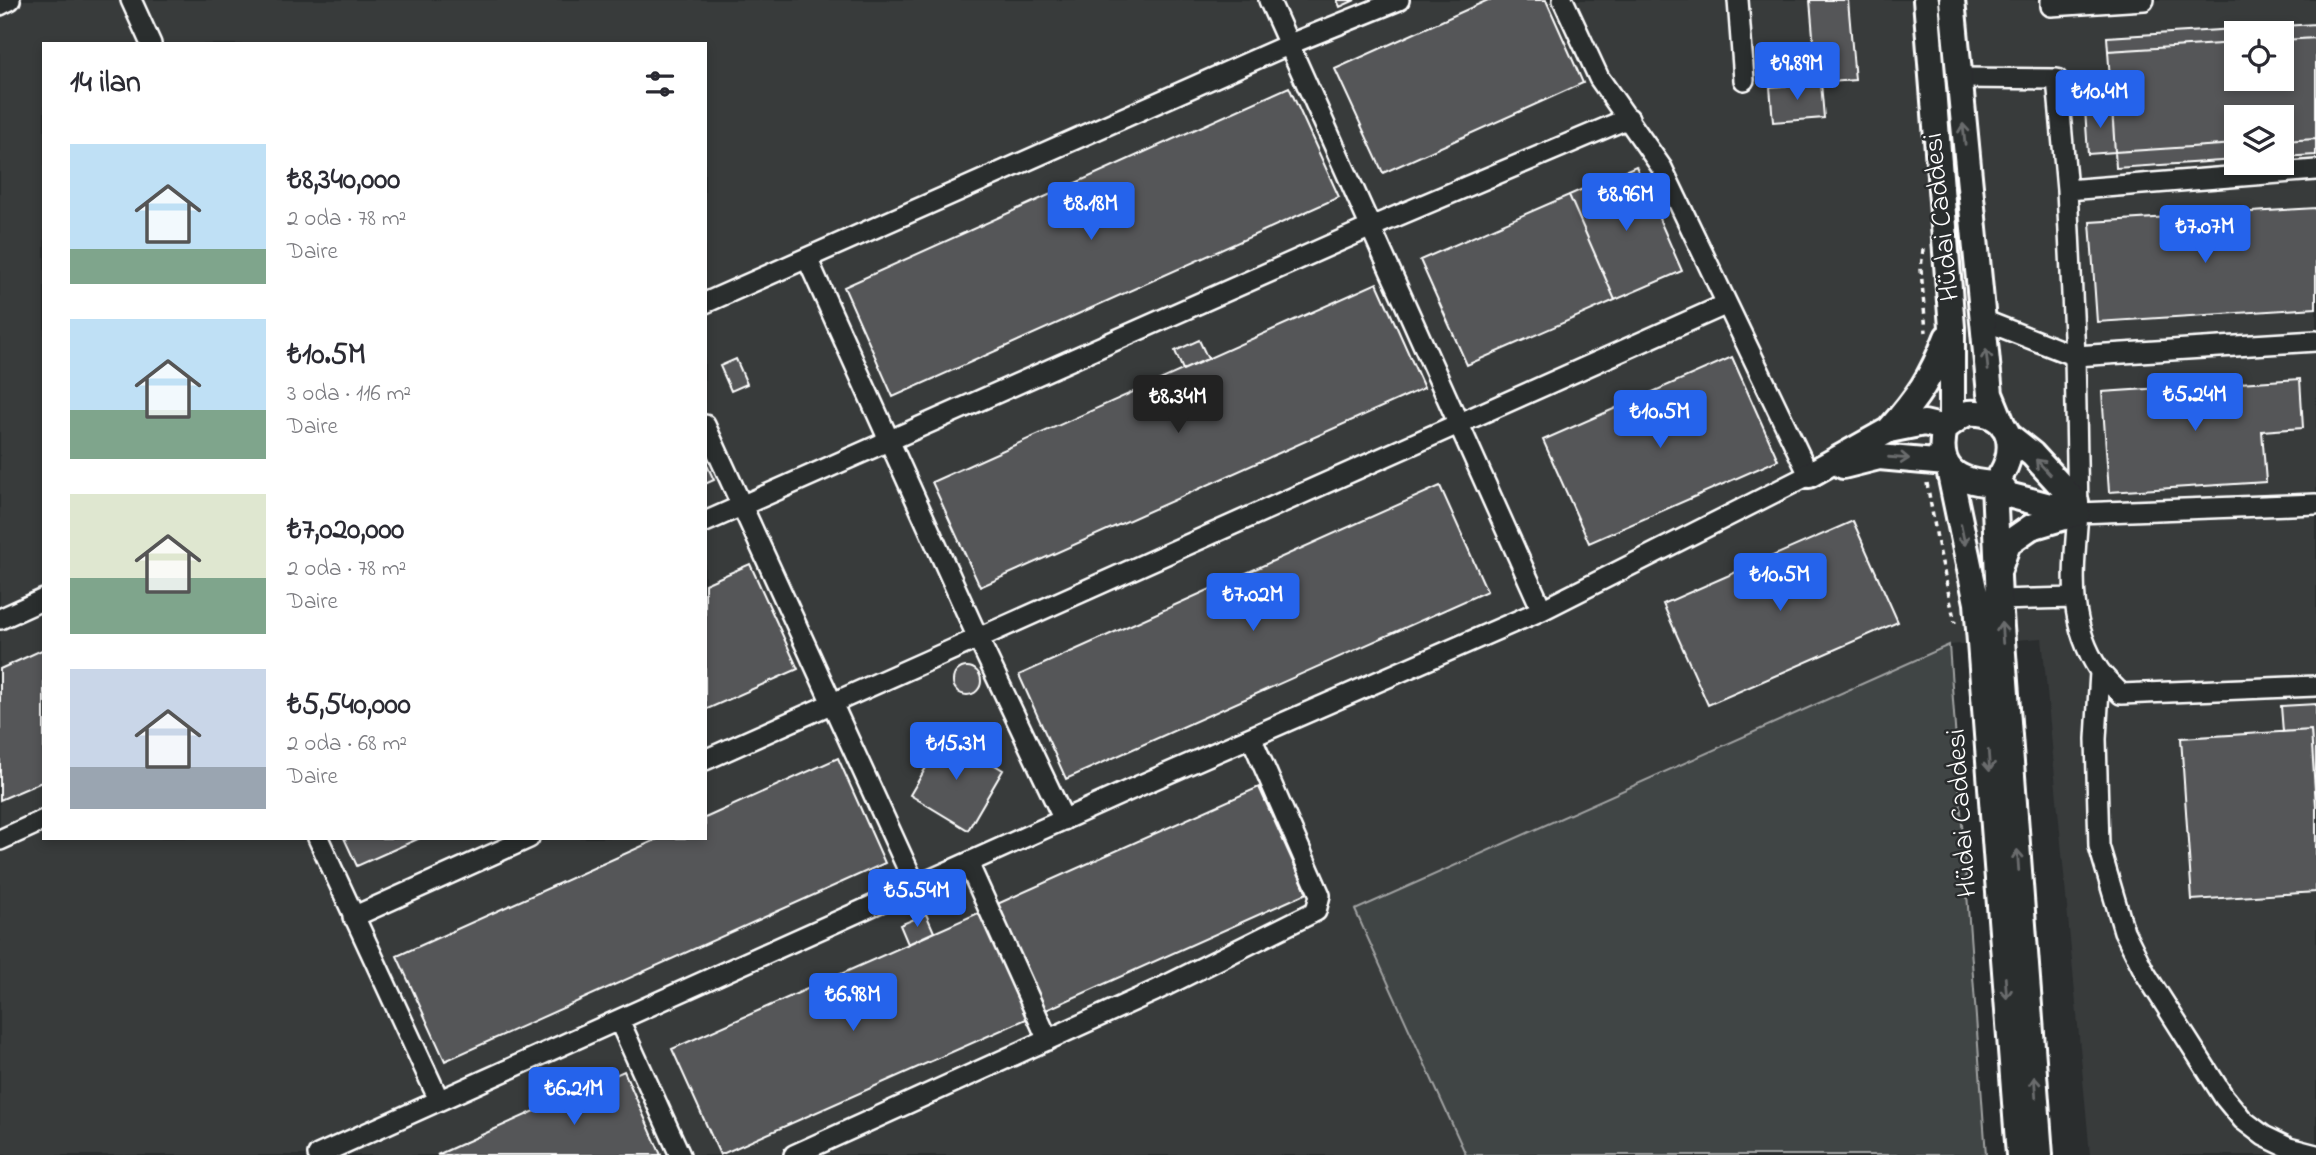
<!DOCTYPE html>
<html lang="tr">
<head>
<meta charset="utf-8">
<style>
  body { margin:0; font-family:"Indie Flower",sans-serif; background:#f7f7f7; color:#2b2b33; height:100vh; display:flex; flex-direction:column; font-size:26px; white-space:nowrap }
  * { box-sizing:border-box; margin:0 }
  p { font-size:23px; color:#7c7c81 }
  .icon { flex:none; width:38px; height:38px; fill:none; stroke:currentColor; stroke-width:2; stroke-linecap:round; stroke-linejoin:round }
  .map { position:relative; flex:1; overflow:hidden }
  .panel { position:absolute; left:42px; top:42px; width:665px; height:798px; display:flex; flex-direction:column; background:#fff; border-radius:0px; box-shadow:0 4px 10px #0003 }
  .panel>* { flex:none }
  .buttons { position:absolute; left:2224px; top:21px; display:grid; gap:14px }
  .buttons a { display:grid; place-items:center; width:70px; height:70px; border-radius:0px; background:#fff; box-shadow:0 4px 10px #0003; font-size:35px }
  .price { position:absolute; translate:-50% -60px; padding:0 16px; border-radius:7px; background:#2563eb; color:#fff; font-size:23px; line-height:46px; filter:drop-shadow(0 2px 4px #0008) }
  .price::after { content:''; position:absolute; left:50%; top:42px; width:21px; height:16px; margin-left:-10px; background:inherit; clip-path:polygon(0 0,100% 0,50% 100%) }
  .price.selected { background:#222; color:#fff }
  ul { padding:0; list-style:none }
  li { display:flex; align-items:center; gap:21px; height:175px; padding:0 28px }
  li span { display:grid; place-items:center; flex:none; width:196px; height:140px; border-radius:0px; color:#555 }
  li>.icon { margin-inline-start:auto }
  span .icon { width:84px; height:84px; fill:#fffc; stroke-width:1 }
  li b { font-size:30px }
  h2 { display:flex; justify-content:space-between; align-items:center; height:84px; padding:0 28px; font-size:30px }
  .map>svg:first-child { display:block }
  .built { fill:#373a3b; fill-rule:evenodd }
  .green { fill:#414445; stroke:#a0a2a2; stroke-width:2 }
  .building { fill:#555758; stroke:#fff; stroke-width:2 }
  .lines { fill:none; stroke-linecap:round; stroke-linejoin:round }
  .minor-casing { stroke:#fff; stroke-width:24 }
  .tertiary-casing { stroke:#fff; stroke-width:30 }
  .path { stroke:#fff; stroke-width:3.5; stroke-dasharray:5 5; stroke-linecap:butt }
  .minor { stroke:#2a2d2e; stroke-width:19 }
  .tertiary { stroke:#2a2d2e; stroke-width:24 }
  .oneway { stroke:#6a6c6d }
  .labels { text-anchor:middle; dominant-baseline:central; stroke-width:5; stroke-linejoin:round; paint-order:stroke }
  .street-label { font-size:28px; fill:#fff; stroke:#2a2d2e }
</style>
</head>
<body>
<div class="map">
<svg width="2316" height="1155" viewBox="0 0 2316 1155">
  <rect width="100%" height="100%" fill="#2a2d2e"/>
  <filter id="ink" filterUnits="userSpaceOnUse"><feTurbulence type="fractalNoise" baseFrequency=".0143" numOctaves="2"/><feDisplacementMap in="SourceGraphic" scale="14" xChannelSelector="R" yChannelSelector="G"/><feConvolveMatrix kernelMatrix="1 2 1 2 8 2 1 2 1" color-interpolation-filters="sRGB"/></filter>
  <g filter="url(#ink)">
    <path class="built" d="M0,0H2316V1155H2090L2042,638L1949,645L1355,910L1466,1155H0ZM2236,33H2282V79H2236ZM44,44H705V838H44ZM2236,117H2282V163H2236Z"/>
    <path class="green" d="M1949,645L1986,1155H1466L1355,910Z"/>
    <path class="building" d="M1337,0H1355L1340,7Z
      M1488,0H1546L1583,83L1383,173L1335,69Z
      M1810,0H1848L1855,80L1817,83Z
      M2316,24V38L2282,40V33H2236V43L2108,51L2107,37Z
      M2316,38V139L2282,141V117H2236V144L2115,152L2108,51L2236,43V79H2282V40Z
      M1821,83L1824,118L1773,122L1770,87Z
      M1289,87L1339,197L893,397L844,287Z
      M2112,107L2115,152L2088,154L2085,109Z
      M2316,139V155L2282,157V141Z
      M2236,144V160L2116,168L2115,152Z
      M1636,166L1682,271L1615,300L1569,195Z
      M1569,195L1615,300L1467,365L1420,260Z
      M2316,208V308L2097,322L2090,222Z
      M1377,283L1424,388L980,587L932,482Z
      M1199,340L1208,359L1183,370L1175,351Z
      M1732,357L1778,460L1589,543L1543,440Z
      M736,359L747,384L731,391L720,366Z
      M2300,379L2303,428L2262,431L2266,482L2109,492L2102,392Z
      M705,461L714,480L705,484Z
      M1440,486L1487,591L1066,779L1019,675Z
      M1853,521L1898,622L1708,705L1663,604Z
      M750,564L798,669L705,710V584Z
      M44,649V781L0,800V669Z
      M953 681a14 14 0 1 1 28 0a14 14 0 1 1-28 0Z
      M2316,704V806L2311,730L2283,732L2281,706Z
      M2311,730L2316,806V892L2192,900L2181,738Z
      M945,735L1003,770L968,830L910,795Z
      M838,758L885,863L445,1061L397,956L660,838H705V818Z
      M1259,787L1307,893L1044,1011L995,905Z
      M344,838H420L357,866Z
      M985,910L1033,1016L720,1155L672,1049Z
      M926,914L934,932L908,944L900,925Z
      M624,1071L661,1155H437Z"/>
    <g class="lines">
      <g class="minor-casing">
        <path id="minor" d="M131,0L151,44
          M1269,0L1542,610
          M1738,0L1744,80
          M2051,0V6L2144,0
          M0,5L10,0
          M1959,78L2057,79L2067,190
          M2316,170L2067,190L2075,356L2078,513L2316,504
          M807,258L978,638L1064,820
          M705,303L1290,44L1399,0
          M1983,320L2075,356L2316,341
          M705,425L916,887
          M2078,513C2074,570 2066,620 2099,670C2105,679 2114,686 2121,694L2316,686
          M705,522L1371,227L1629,118
          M1999,600L2074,598
          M0,619L44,599
          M2100,672L2096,739L2099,846L2124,931L2145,973L2224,1097L2243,1120L2264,1136L2289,1148L2316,1155
          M705,760L1727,304
          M318,838L439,1100
          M0,840L44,820
          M968,863L1048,1040
          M353,917L529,838
          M619,1020L680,1155
          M318,1155L1134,788L1542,610L1809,475L1662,168L1599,78L1563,0
          M794,1155L1155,991L1316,911L1320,895L1251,737"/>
      </g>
      <g class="tertiary-casing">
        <path id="tertiary" d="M1926,0L1952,327V422
          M1952,0L1990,394L2003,426
          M1968,413C2015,410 2020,455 1994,484C1956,482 1935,468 1945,428L1960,417Z
          M1889,430C1918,397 1931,378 1947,337
          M2008,435L2032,454L2076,502
          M1843,466L1879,457L1946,463
          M1949,469L1977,603L2019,1155
          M1809,475L1889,430L1924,423L1945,428
          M1997,480L2008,495L2077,513
          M1994,484L1999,600L2040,1155
          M1999,569L2008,543L2031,527L2078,513"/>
      </g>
      <path class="path" d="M1923,249L1921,269L1926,332
        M1927,483L1938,544L1955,623"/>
      <use href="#minor" class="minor"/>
      <use href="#tertiary" class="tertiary"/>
    </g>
    <defs><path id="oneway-shaft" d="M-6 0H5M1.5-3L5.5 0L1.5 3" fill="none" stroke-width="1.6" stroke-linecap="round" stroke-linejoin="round" transform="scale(1.75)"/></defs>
    <g class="oneway">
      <use href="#oneway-shaft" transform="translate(1964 134) rotate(-96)"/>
      <use href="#oneway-shaft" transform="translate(1987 360) rotate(-96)"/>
      <use href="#oneway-shaft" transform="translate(1899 458) rotate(4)"/>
      <use href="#oneway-shaft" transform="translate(2043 467) rotate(-133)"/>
      <use href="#oneway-shaft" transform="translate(1963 535) rotate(78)"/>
      <use href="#oneway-shaft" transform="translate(2002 633) rotate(-94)"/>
      <use href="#oneway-shaft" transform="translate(1989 761) rotate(86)"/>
      <use href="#oneway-shaft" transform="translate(2018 860) rotate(-94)"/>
      <use href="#oneway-shaft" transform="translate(2006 988) rotate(86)"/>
      <use href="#oneway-shaft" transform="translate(2035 1087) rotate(-94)"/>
    </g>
  </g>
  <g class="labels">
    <g class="street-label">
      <text transform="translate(1943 217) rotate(-96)">Hüdai Caddesi</text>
      <text transform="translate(1963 813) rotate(-94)">Hüdai Caddesi</text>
    </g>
  </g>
</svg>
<div class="buttons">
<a><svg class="icon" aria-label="locate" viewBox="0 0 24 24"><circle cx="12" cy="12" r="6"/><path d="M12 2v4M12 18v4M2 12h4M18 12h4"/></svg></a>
<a><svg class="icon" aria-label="layers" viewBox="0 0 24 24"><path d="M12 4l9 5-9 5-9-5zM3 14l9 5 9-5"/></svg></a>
</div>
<b class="price" style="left:1797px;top:102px">₺9.89M</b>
<b class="price" style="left:2100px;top:130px">₺10.4M</b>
<b class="price" style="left:1626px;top:233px">₺8.96M</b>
<b class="price" style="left:1091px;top:242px">₺8.18M</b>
<b class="price" style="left:2205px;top:265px">₺7.07M</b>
<b class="price" style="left:2195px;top:433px">₺5.24M</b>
<b class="price selected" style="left:1178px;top:435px">₺8.34M</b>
<b class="price" style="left:1660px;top:450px">₺10.5M</b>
<b class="price" style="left:1780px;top:613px">₺10.5M</b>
<b class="price" style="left:1253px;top:633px">₺7.02M</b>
<b class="price" style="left:956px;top:782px">₺15.3M</b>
<b class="price" style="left:917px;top:929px">₺5.54M</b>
<b class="price" style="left:853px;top:1033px">₺6.98M</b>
<b class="price" style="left:574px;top:1127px">₺6.21M</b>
<section class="panel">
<h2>14 ilan<svg class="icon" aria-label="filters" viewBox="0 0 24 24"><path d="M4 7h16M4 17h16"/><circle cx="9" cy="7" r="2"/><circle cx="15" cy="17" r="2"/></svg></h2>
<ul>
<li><span style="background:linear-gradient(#bfe0f5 75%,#7fa58c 0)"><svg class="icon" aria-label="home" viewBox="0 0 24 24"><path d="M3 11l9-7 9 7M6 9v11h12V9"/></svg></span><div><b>₺8,340,000</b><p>2 oda · 78 m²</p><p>Daire</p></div></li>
<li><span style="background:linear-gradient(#bfe0f5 65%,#7fa58c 0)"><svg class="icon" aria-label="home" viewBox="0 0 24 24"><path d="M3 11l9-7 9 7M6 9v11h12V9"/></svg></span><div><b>₺10.5M</b><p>3 oda · 116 m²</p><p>Daire</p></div></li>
<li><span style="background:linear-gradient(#dfe7d0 60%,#7fa58c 0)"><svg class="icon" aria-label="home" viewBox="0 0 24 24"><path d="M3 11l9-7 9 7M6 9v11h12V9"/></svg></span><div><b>₺7,020,000</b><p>2 oda · 78 m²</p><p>Daire</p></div></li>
<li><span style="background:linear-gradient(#c9d6e8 70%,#9aa5b1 0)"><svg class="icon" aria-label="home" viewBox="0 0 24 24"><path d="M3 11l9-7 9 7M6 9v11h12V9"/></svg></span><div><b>₺5,540,000</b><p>2 oda · 68 m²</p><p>Daire</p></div></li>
</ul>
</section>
</div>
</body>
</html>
